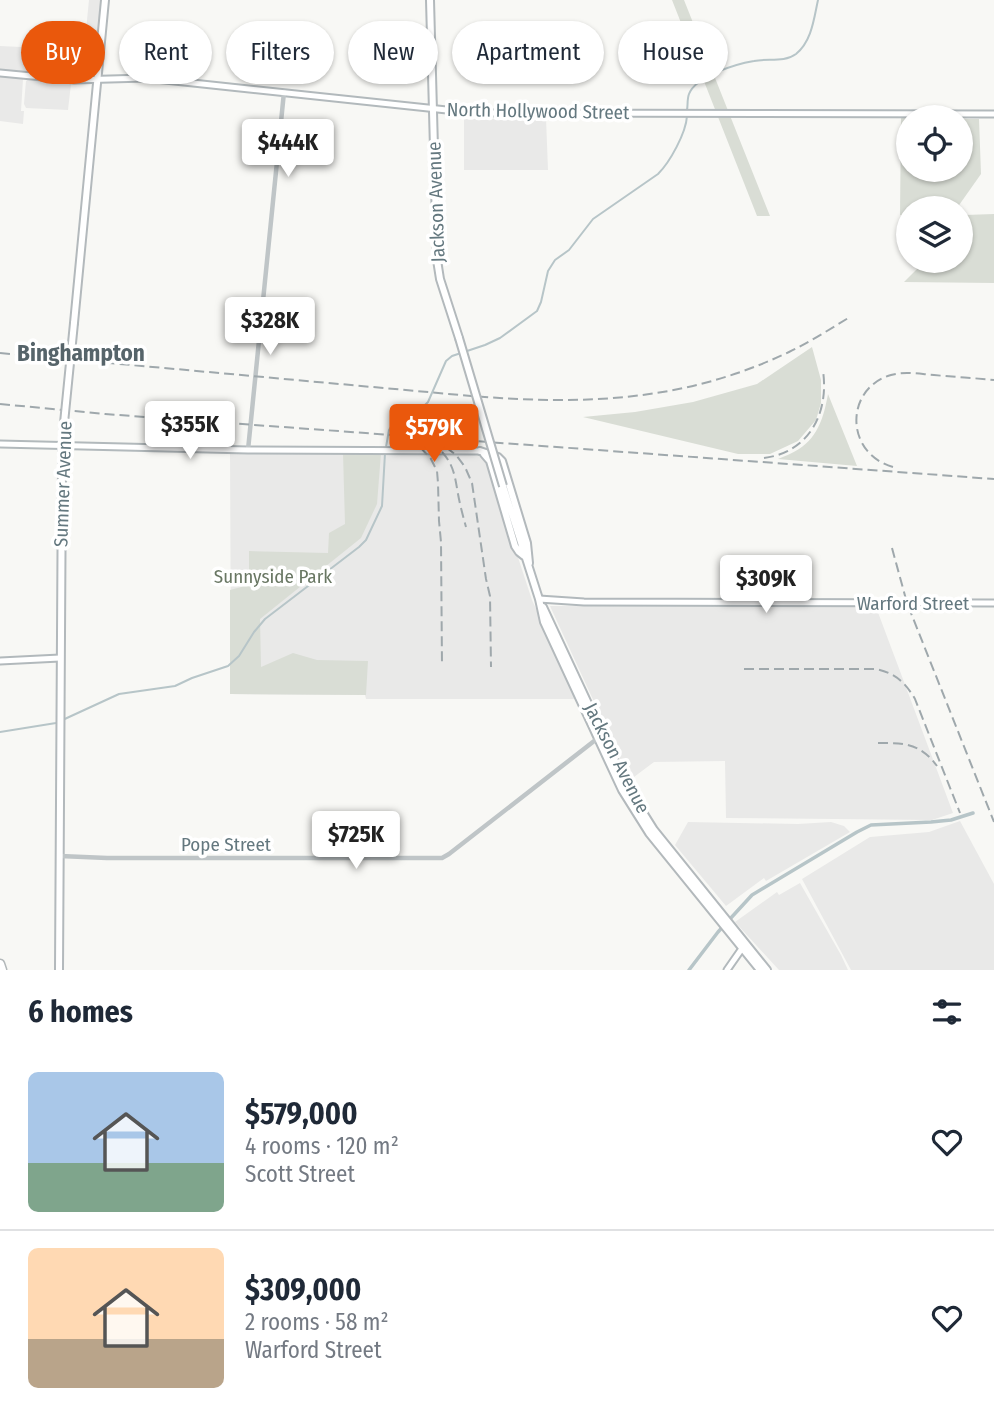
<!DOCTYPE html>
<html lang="en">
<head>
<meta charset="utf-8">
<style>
  body { margin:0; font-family:"Fira Sans Condensed",sans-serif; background:#f6f6f7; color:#1f2937; height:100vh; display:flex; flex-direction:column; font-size:26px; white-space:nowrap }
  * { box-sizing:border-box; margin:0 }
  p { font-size:23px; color:#747a83 }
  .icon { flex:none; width:38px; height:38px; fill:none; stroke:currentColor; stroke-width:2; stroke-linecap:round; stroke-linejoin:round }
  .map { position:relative; height:970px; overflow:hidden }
  .drawer { display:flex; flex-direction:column; background:#fff; flex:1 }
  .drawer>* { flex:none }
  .guide { position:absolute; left:21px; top:21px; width:952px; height:63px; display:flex; gap:14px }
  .tools { position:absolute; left:896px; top:105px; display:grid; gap:14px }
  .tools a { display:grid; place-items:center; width:77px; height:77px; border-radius:50%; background:#fff; box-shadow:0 2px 5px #0004; font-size:35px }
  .price { position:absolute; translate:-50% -60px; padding:0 16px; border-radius:7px; background:#fff; color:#222; font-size:23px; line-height:46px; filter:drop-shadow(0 2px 4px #0008) }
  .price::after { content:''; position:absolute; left:50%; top:42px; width:21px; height:16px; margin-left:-10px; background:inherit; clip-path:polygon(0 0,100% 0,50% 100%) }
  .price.active { background:#ea580c; color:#fff }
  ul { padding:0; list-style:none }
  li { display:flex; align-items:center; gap:21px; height:175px; padding:0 28px }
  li+li { border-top:2px solid #e0e1e3 }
  li span { display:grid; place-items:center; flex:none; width:196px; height:140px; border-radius:10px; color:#555 }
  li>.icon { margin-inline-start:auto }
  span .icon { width:84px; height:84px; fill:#fffc; stroke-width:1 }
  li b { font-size:30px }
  h2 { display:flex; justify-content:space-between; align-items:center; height:84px; padding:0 28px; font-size:30px }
  .tag { padding:0 24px; border-radius:32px; background:#fff; box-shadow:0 2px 5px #0004; font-size:24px; line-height:63px }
  .tag.active { background:#ea580c; color:#fff }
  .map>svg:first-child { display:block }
  .built { fill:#e9e9e8 }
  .green { fill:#d9ddd5 }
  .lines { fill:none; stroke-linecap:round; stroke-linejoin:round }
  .stream { stroke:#b7c5c8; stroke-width:2 }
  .canal { stroke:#b7c5c8; stroke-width:3.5 }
  .secondary-casing { stroke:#b2b9bc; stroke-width:9 }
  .primary-casing { stroke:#b3b9bc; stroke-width:10 }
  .motorway-casing { stroke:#b3b8ba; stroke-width:11 }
  .tertiary { stroke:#bfc5c7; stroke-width:4.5 }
  .secondary { stroke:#fff; stroke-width:5 }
  .primary { stroke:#fff; stroke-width:6 }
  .motorway { stroke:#fff; stroke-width:8 }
  .rail { stroke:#9fa8ac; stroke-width:2; stroke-dasharray:10 5; stroke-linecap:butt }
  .primary-bridge-casing { stroke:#b3b9bc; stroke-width:10; stroke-linecap:butt }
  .primary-bridge { stroke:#fff; stroke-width:6 }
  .labels { text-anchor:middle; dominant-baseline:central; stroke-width:7; stroke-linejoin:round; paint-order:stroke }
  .street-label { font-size:19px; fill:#64787f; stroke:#fff }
  .park-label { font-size:19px; fill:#697763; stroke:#fff }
  .quarter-label { font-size:23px; font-weight:bold; fill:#56646a; stroke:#fff }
</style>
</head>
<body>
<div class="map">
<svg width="994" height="970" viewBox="0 0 994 970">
  <rect width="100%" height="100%" fill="#f8f8f5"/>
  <path class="built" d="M89,0H102L95,69L93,74L52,76L0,70V46L84,50Z
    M0,76L23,79L21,111H24L23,124L0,121Z
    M29,79L71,84L68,110L26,108L24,104L26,81Z
    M546,118L548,170H464V119Z
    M230,452L478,454L485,457L532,600L577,699H366L365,695L230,694L231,669Z
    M550,606L876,607L953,813L932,820L726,818L725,761L654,762L630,780Z
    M960,821L994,884V970H851L802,879L870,837L929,832Z
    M688,822L798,824L831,822L844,826L850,832L766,881L764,878L726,906L675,845Z
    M800,883L841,955L848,970H779L735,922L777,892L779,895Z"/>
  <path class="green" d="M672,0H684L770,216H757Z
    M901,117H908V170H961V119H979L981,174L957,208H908V216L900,215Z
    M994,214V283L904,282L925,261H961V220L965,215Z
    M812,347L821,380V403L816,420L798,441L770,454H738L583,417L635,412L693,402L757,384Z
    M828,394L857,466L778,459C785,456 793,453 799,449C819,436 824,415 828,394Z
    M343,453H381L377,504L361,538L260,619L261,667L293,653L317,660L368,661L366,695L230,694V590L245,586L249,582V551L328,553L329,533L345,524Z"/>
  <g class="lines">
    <path class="stream" d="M687,110C688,105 687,99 689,94C696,76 736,64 754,61C768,58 784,63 796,54C812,41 814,18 818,0
      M386,447L389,430L394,422L403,414L421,409L428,402L446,361L452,356L485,345L500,338L537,311L541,302L548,271L555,260L569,250L593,219L658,174C670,162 686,133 687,116
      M0,732L56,723L119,694L175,686L192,678L228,666L239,656L254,632L265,619L359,547L366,540L382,506L385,453"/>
    <path class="canal" d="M689,970L718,932L752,895L857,832L871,825L931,822L951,820L973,813"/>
    <g class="secondary-casing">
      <path id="secondary" d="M0,73L74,80L146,78L475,113L994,114
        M0,444L248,450L480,451
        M539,599L584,602L994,603
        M0,661L60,658
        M727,970L743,947"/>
    </g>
    <g class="primary-casing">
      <path id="primary" d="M430,0L437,260L440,279L459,338
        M74,323L105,0
        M480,451L498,457L502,461L527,543L529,563
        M484,454L490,461L515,546L519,552L524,556
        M503,486L539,599L544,622L622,790L649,833L760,970
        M543,607L627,787L654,830L767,970
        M59,970L62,467"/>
    </g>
    <g class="motorway-casing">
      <path id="motorway" d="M0,964L2,970"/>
    </g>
    <path class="tertiary" d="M248,450L284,92
      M60,856L107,858H442L449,854L598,738"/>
    <use href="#secondary" class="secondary"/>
    <use href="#primary" class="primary"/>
    <use href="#motorway" class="motorway"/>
    <path class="rail" d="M0,353L471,396C585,405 684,402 789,352C810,342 830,329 850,317
      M0,404L105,414L994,479
      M407,440L419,446L431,459L437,471L438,483L439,521L441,542L442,666
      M432,442L447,448L456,455L465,467L472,483L486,579L490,596L491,667
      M442,452C454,465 455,477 458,494C460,505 463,516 466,527
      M764,458C810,452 829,412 823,371
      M893,467C844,453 845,388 891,375C905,371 920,374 934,375C954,377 974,378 994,380
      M892,548L907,603L994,822
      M744,669H876C895,673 905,682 915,699L960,813
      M878,743C904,743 920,743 937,766"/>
    <g class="primary-bridge-casing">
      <path id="primary-bridge" d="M459,338L503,486
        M62,467L64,423L74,323"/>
    </g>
    <use href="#primary-bridge" class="primary-bridge"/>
  </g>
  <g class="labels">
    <g class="street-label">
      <text transform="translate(538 111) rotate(1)">North Hollywood Street</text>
      <text transform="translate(436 202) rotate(-92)">Jackson Avenue</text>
      <text transform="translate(63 484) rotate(-88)">Summer Avenue</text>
      <text x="913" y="603">Warford Street</text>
      <text transform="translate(617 758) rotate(63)">Jackson Avenue</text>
      <text x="226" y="844">Pope Street</text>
    </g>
    <g class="park-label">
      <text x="273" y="576">Sunnyside Park</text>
    </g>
    <g class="quarter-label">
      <text x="81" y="353">Binghampton</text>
    </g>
  </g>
</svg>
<div class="tools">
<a><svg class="icon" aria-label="locate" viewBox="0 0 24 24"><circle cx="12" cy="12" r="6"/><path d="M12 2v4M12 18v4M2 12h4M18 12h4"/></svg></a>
<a><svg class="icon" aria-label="layers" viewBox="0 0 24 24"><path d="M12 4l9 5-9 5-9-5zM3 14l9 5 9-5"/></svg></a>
</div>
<b class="price" style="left:288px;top:179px">$444K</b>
<b class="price" style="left:270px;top:357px">$328K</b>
<b class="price" style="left:190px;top:461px">$355K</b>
<b class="price active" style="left:434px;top:464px">$579K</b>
<b class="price" style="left:766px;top:615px">$309K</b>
<b class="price" style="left:356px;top:871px">$725K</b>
<div class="guide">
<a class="tag active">Buy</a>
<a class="tag">Rent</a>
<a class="tag">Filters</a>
<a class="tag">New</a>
<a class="tag">Apartment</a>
<a class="tag">House</a>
</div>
</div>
<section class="drawer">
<h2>6 homes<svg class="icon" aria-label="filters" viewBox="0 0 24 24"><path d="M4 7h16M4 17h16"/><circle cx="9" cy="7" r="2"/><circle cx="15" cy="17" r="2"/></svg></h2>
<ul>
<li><span style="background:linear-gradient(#a9c7e8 65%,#7fa58c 0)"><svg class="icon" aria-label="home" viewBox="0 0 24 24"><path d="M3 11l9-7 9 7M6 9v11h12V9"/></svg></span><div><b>$579,000</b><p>4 rooms · 120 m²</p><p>Scott Street</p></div><svg class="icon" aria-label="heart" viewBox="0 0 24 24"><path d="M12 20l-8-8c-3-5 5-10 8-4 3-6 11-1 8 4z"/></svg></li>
<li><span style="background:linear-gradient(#ffd9b3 65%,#b9a48a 0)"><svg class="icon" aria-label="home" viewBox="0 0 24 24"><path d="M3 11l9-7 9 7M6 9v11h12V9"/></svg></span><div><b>$309,000</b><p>2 rooms · 58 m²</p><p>Warford Street</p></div><svg class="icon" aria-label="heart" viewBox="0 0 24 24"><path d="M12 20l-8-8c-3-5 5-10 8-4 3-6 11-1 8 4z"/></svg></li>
</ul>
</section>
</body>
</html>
